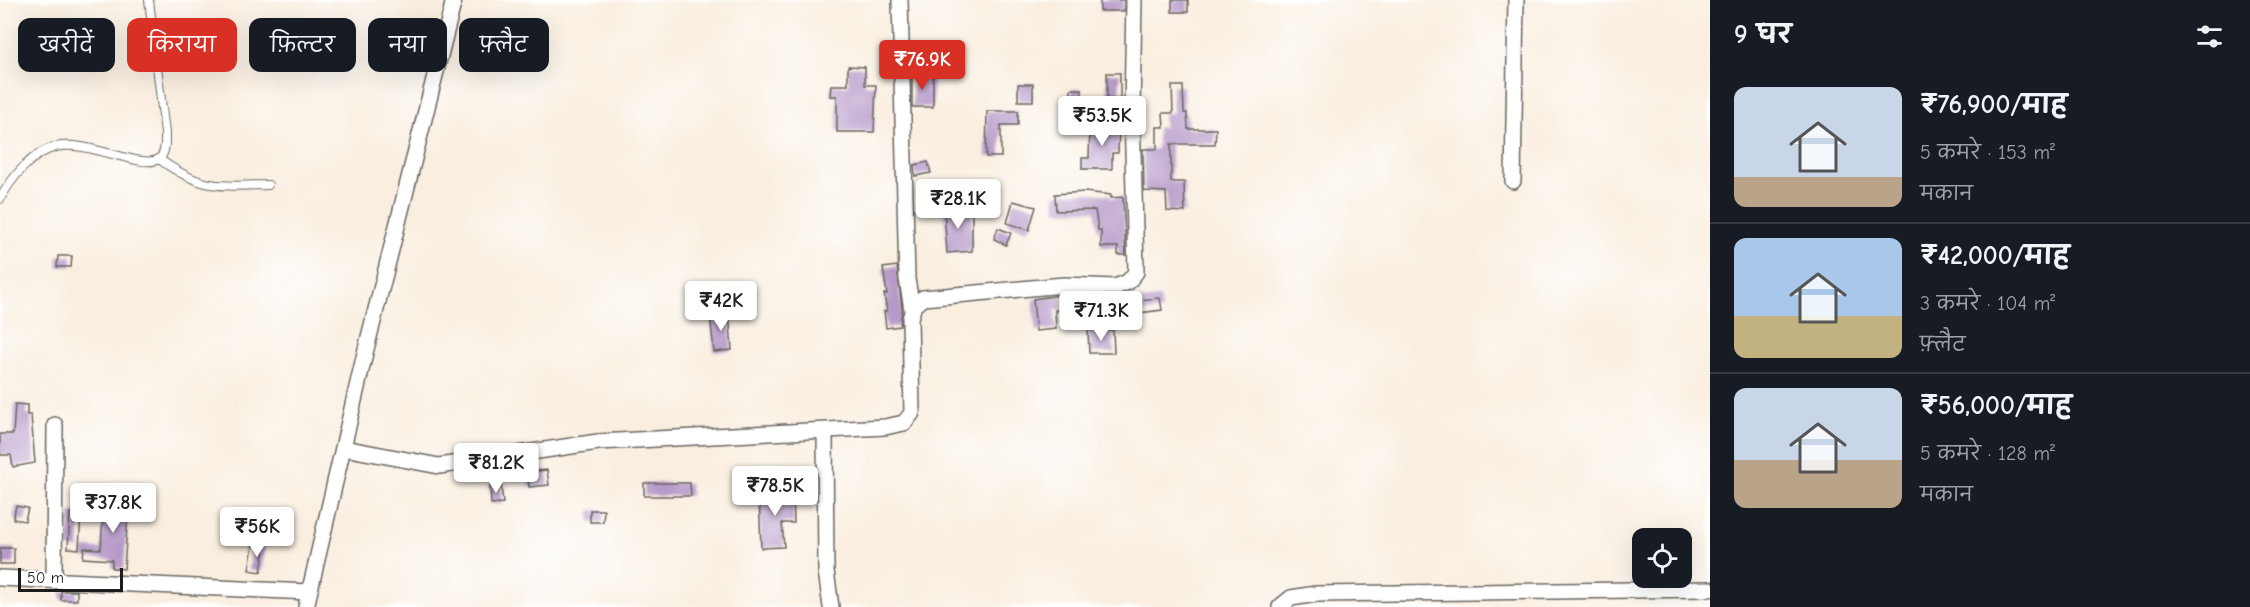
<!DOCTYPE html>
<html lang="hi">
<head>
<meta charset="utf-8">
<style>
  body { margin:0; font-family:"Comic Neue","Playpen Sans Deva",sans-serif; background:#242831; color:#f1f3f6; height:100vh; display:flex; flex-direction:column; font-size:22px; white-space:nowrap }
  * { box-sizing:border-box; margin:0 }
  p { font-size:20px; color:#9ea1a6 }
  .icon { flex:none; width:33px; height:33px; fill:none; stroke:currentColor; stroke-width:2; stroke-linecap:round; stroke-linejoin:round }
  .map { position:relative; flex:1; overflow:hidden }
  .side { display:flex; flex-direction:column; background:#171b24; width:540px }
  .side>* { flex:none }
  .banner { position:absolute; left:18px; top:18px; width:570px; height:54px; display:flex; gap:12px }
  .tools { position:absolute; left:1632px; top:528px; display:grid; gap:12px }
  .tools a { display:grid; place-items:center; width:60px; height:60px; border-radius:12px; background:#171b24; box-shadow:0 6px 24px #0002; font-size:30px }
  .scale { position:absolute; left:18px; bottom:15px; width:105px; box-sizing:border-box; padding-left:6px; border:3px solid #1c1c1c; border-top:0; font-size:16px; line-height:21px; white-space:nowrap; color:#1c1c1c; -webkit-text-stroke:4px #fff; paint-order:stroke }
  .price { position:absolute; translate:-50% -51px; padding:0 14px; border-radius:6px; background:#fff; color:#222; font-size:20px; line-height:39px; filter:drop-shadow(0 2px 3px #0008) }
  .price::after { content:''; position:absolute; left:50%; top:36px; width:18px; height:14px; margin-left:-9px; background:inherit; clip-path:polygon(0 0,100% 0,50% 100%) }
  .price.selected { background:#d93025; color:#fff }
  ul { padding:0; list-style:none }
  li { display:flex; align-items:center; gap:18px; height:150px; padding:0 24px }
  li+li { border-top:2px solid #363941 }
  li span { display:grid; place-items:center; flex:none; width:168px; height:120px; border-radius:12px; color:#555 }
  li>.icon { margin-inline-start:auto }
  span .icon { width:72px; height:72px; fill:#fffc; stroke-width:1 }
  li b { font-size:26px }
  h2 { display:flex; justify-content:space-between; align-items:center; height:72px; padding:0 24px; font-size:26px }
  .chip { padding:0 21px; border-radius:12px; background:#171b24; box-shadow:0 6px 24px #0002; font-size:21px; line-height:54px }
  .chip.selected { background:#d93025; color:#fff }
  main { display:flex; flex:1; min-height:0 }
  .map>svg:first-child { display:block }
  .building { fill:#b599c8 }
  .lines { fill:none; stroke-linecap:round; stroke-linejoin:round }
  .lane-casing { stroke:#696660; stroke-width:10 }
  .street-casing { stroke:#696660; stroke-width:18 }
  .lane { stroke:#fff; stroke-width:8 }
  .street { stroke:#fff; stroke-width:15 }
</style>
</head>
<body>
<main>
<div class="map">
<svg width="1710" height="607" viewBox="0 0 1710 607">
  <rect width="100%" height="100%" fill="#fff"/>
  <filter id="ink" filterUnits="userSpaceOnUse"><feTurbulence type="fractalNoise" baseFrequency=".0167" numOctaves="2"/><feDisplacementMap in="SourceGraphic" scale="12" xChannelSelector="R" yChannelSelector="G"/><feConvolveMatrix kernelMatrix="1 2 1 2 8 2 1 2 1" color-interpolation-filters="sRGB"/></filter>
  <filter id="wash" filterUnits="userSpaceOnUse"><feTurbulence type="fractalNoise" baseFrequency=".008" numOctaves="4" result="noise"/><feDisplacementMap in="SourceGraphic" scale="24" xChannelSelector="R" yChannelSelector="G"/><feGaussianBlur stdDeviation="1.35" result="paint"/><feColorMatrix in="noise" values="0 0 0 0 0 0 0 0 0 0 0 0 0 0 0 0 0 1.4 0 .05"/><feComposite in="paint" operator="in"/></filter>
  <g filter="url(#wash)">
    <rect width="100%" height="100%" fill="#f9eedf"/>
    <g id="blocks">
      <path class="building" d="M1100,0H1124V11H1100Z
        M1172,0H1188V12H1172Z
        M848,66L865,67V85H876L874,132H837V96H830L831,85H848Z
        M1107,73H1120V99H1107Z
        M912,74L933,75V107H912Z
        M1018,84H1033V101H1018Z
        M1172,86H1183L1184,113H1187L1188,129H1216L1215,144H1171V182H1184L1185,212L1167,211L1166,192L1144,191L1143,149H1157V127H1164L1163,113H1173Z
        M1071,89H1082L1081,125H1070Z
        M987,111H1018V125H1001V157H986Z
        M1090,126H1119L1118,153H1112V169H1082V158H1089Z
        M928,162L931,173L915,176L914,165Z
        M1085,192L1111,195V198L1123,197L1126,255H1118V247H1101V230H1098L1095,210L1056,211L1055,194Z
        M1013,201L1036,207L1029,230L1007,223Z
        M958,208V211H972V251L947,253L944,209Z
        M998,228L1011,233L1006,245L994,239Z
        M58,256H72L71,267H57Z
        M897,266L902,310L900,326L886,328L884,311H887L884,294H887L883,268Z
        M1061,295L1062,310H1055L1056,329L1036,331L1033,299Z
        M1160,298L1162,310L1132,314L1134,321L1122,323L1118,302Z
        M729,312L732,350L714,352L710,313Z
        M1088,330H1113L1114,353H1089Z
        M15,404L27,405V415H31L35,463L13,467L11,455H0V434H13Z
        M547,470L549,485L529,487L527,472Z
        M644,483H690L691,496H644Z
        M501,484L503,503L491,504L490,485Z
        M793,491L794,523H782L784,547L761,548L759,492Z
        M104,499L129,500L124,569L112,568V560L83,558L84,548L101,549Z
        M16,506L28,508L25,521L13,519Z
        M590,510H604L603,522H590Z
        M70,513H81L79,549L68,548Z
        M253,545L265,547L261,572L249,570Z
        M0,548H14V564H0Z
        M61,591H77V600H61Z"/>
    </g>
  </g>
  <g filter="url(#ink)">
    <use href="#blocks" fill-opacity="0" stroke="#696660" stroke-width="1.5"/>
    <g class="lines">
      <g class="lane-casing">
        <path id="lane" d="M159,159C202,190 218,186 268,185
          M0,199C11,179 32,152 56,147C86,139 142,170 159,159C166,153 165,142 165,133L149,0"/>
      </g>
      <g class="street-casing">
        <path id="street" d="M900,0L907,279L912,309
          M1513,181L1516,0
          M825,431L826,571L831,607
          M344,448L439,466L598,442L885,427L904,423L912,413L910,319L914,305L923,298L1064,285L1115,287L1128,282L1136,272L1132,111L1134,0
          M0,578L309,592
          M54,581L55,425
          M306,607L365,353L454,0
          M1280,607L1291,598L1316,594L1710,589"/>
      </g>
      <use href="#lane" class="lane"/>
      <use href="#street" class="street"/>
    </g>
  </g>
</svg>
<div class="tools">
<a><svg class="icon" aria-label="locate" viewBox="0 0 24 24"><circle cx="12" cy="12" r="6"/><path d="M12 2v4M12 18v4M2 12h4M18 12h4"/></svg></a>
</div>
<div class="scale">50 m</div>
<b class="price selected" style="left:922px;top:91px">₹76.9K</b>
<b class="price" style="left:1102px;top:147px">₹53.5K</b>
<b class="price" style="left:958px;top:230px">₹28.1K</b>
<b class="price" style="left:721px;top:332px">₹42K</b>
<b class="price" style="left:1101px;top:342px">₹71.3K</b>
<b class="price" style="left:496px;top:494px">₹81.2K</b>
<b class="price" style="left:775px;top:517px">₹78.5K</b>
<b class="price" style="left:113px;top:534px">₹37.8K</b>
<b class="price" style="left:257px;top:558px">₹56K</b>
<div class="banner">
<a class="chip">खरीदें</a>
<a class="chip selected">किराया</a>
<a class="chip">फ़िल्टर</a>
<a class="chip">नया</a>
<a class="chip">फ़्लैट</a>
</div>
</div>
<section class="side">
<h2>9 घर<svg class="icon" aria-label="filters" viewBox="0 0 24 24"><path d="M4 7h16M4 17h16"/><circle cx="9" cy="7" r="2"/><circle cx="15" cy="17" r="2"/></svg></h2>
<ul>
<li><span style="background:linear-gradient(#c9d6e8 75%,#b9a48a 0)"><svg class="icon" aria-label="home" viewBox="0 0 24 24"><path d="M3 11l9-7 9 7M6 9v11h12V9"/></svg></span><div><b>₹76,900/माह</b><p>5 कमरे · 153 m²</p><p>मकान</p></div></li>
<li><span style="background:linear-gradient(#a9c7e8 65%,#c2b280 0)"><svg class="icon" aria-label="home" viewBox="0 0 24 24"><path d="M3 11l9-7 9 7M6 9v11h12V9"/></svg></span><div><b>₹42,000/माह</b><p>3 कमरे · 104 m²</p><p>फ़्लैट</p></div></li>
<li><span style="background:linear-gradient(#c9d6e8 60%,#b9a48a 0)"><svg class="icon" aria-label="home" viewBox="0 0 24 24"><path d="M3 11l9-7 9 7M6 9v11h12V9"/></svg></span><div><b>₹56,000/माह</b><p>5 कमरे · 128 m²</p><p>मकान</p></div></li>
</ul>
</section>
</main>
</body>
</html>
